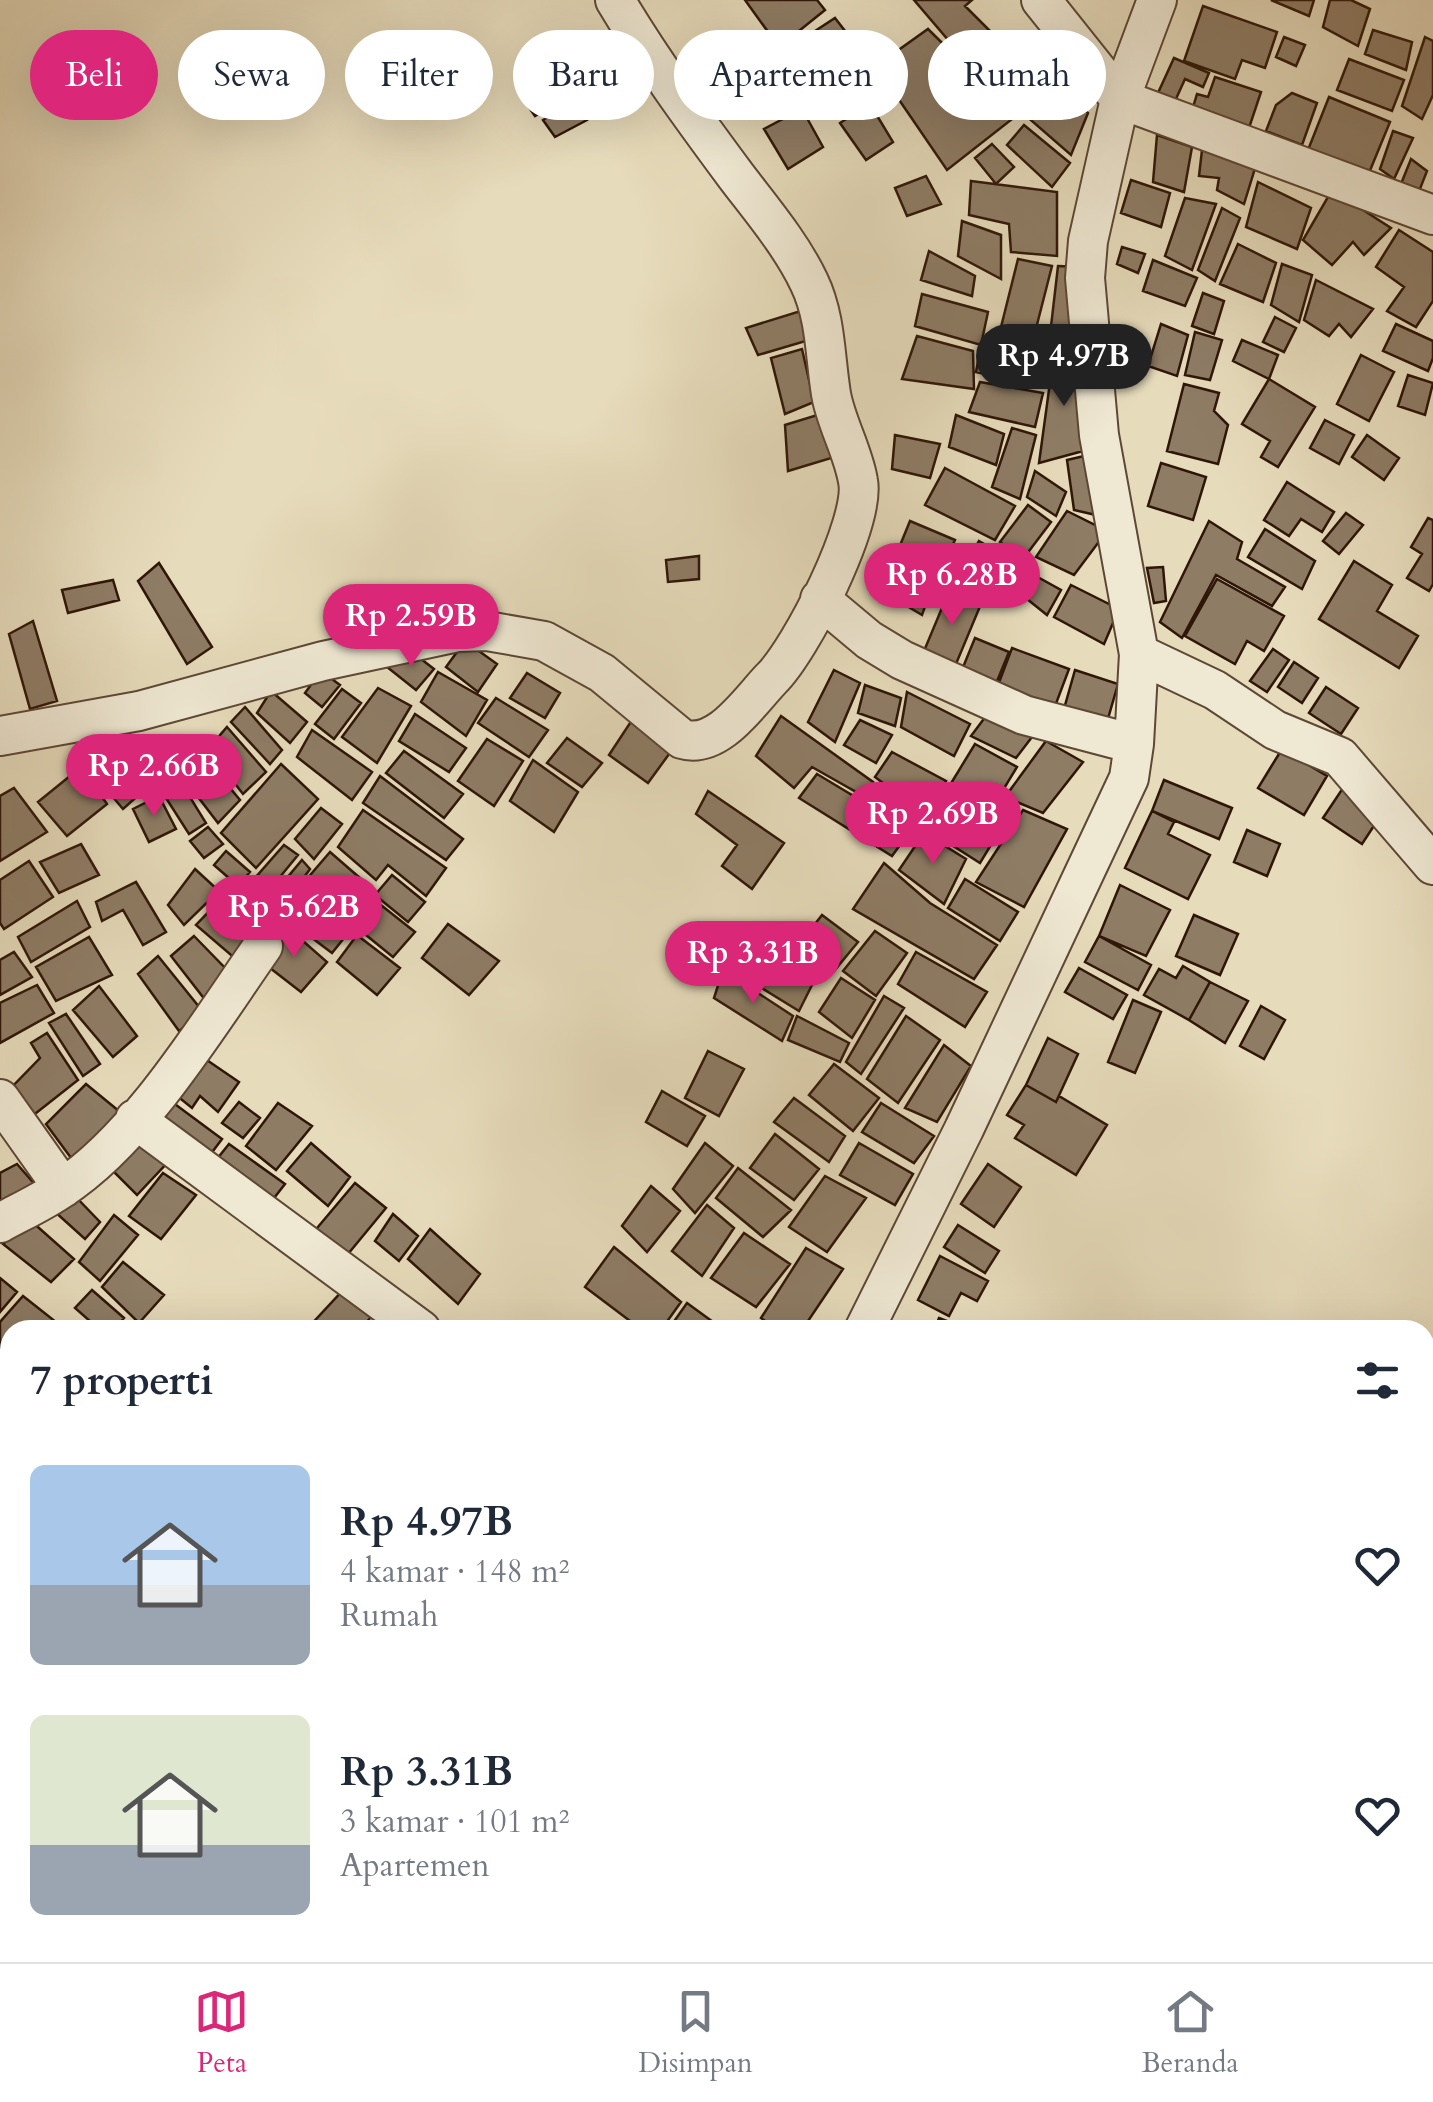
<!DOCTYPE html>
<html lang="id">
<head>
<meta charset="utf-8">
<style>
  body { margin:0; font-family:Cardo,serif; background:#f2f2f3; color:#1f2937; height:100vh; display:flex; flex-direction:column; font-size:38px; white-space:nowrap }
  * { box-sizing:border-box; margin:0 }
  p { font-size:32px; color:#747a83 }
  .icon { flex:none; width:55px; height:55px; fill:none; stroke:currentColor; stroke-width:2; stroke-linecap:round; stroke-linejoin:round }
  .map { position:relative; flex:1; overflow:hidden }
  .details { position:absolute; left:0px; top:1320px; width:1435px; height:642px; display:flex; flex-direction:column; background:#fff; border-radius:30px 30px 0 0; box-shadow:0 10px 40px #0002 }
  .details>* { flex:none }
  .banner { position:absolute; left:30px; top:30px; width:1375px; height:90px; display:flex; gap:20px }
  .price { position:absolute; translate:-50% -85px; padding:0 22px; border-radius:35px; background:#db2777; color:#fff; font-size:32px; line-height:65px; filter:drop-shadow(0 2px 5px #0008) }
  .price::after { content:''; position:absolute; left:50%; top:60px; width:30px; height:22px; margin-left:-15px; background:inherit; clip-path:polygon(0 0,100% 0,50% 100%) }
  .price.on { background:#222; color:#fff }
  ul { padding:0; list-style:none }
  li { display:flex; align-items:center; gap:30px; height:250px; padding:0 30px }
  li span { display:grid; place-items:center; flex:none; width:280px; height:200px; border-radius:15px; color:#555 }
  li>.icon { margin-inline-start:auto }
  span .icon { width:120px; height:120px; fill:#fffc; stroke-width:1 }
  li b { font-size:42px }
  h2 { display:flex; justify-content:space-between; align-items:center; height:120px; padding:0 30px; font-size:42px }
  .chip { padding:0 35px; border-radius:45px; background:#fff; box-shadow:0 10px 40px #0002; font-size:35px; line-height:90px }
  .chip.on { background:#db2777; color:#fff }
  .tabs { display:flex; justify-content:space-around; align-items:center; height:140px; border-top:2px solid #e0e1e3; background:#fff; font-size:28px; color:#747a83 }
  .tabs a { display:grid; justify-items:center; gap:5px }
  .tabs .on { color:#db2777 }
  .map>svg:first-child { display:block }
  .building { fill:#8e7c65; stroke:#2f1608; stroke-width:2.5 }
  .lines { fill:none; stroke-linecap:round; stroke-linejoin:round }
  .minor-casing { stroke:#5d4735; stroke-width:42 }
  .minor { stroke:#efe8d3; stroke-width:38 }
</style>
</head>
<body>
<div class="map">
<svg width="1433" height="1962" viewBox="0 0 1433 1962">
  <rect width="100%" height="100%" fill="#e6dbbb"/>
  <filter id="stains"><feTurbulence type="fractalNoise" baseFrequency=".002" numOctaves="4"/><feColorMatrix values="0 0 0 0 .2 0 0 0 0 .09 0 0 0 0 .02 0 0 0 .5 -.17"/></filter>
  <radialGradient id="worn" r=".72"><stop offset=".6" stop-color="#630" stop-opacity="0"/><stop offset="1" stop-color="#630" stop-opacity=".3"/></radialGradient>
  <path class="building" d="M745,0H817L825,10L779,47Z
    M914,0H972L965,6L990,31L961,55Z
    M1271,0H1314L1309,16Z
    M1330,0H1351L1370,9L1358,46L1323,27Z
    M1203,6L1277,32L1265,68L1242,60L1235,79L1184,61Z
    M835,18L859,49L810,80L789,48Z
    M928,29L1016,116L947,170L876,66Z
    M1373,30L1412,42L1406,70L1365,54Z
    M999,37L1034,76L1005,103L966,60Z
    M1284,37L1305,45L1296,66L1276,57Z
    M1425,37L1433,41V95L1422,119L1402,106Z
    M1174,58L1209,73L1203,87L1185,79L1175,101L1158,93Z
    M1349,59L1404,80L1392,111L1337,90Z
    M1046,73L1088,113L1071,155L1017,108Z
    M556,75L563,99L535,116L519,93Z
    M1215,77L1261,92L1244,143L1188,124L1197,94L1208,97Z
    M1292,93L1317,103L1302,145L1266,131L1276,105Z
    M1329,97L1390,122L1364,185L1304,160Z
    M577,99L587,120L555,137L543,120Z
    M870,104L893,142L866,160L840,123Z
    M802,109L823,147L788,169L764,129Z
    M1024,125L1070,163L1052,187L1007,145Z
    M1393,131L1413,138L1394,179L1380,169Z
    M1157,135L1192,147L1184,192L1153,182Z
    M992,144L1014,167L996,184L975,158Z
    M1202,150L1256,165L1244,204L1217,190L1219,178L1199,176Z
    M1411,159L1427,171L1416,199L1399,189Z
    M926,176L941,204L907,216L895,188Z
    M1131,180L1170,193L1161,227L1121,213Z
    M971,181L1057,192V256L1011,252L1009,224L969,215Z
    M1258,182L1311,208L1297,249L1246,227Z
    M1332,190L1391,228L1364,255L1353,242L1332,265L1303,240Z
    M1185,198L1216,204L1192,270L1165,256Z
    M1222,208L1240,218L1215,281L1198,270Z
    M962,221L1001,235V279L958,256Z
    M1399,230L1433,252V301L1416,327L1387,311L1404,287L1376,267Z
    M1238,244L1276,263L1263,302L1220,284Z
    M1122,247L1145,254L1138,273L1117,264Z
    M929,251L975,276L972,296L921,280Z
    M1018,259L1052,266L1030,352L997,343Z
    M1153,260L1197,278L1185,306L1143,291Z
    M1282,264L1312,275L1299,322L1271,305Z
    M1058,266L1081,267L1079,338L1050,335Z
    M1316,280L1373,309L1351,337L1339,324L1329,336L1304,320Z
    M1203,293L1224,301L1214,334L1192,326Z
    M922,294L988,312L981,345L915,326Z
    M807,309L816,338L758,355L746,328Z
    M1275,317L1296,328L1284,352L1263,342Z
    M1161,324L1188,335L1177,376L1148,366Z
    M1396,324L1433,341V358L1428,371L1383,351Z
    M1195,332L1222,340L1210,380L1185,375Z
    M917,336L973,351L974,389L902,379Z
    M1242,340L1278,355L1269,379L1233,361Z
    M981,345L1038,357L1034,385L976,372Z
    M802,349L814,402L785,414L771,358Z
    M1054,353L1081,354L1083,451L1039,463Z
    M1361,355L1394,372L1369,421L1337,404Z
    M1408,375L1433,383L1425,415L1398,406Z
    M1269,379L1315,407L1278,467L1261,457L1270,441L1242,424Z
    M980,382L1043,393L1035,427L969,412Z
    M1184,384L1219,393L1214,411L1228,425L1218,464L1167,451Z
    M827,412L838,456L788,471L785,425Z
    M956,415L1004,434L996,465L949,447Z
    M1325,420L1354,435L1339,464L1310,448Z
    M1012,428L1036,435L1020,499L992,487Z
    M895,435L940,444L930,478L892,469Z
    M1367,435L1399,458L1384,480L1352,457Z
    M1097,453L1109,518L1074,510L1067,460Z
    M1161,463L1206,477L1193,520L1148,506Z
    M945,468L1015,506L995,540L925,505Z
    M1035,471L1066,492L1056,516L1027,497Z
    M1287,482L1334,512L1322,532L1301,519L1289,536L1264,520Z
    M1028,505L1051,522L1023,559L1000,542Z
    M1067,511L1107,531L1074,575L1036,557Z
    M1346,513L1363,525L1339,554L1323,541Z
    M1428,518L1433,520V584L1429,591L1407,578L1422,554L1411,547Z
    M910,521L955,540L936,582L892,565Z
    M1209,521L1242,542L1237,559L1285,587L1272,606L1216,575L1182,638L1160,622Z
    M1265,529L1315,561L1302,589L1248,557Z
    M979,541L1026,568L1009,593L964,566Z
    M699,556V579L668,582L666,560Z
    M1354,561L1392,585L1377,611L1418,636L1399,668L1319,619Z
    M159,563L212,647L187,664L138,581Z
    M1163,567L1166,601L1154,603L1147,568Z
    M896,571L932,587L922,615L885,593Z
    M1034,575L1061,590L1047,615L1022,595Z
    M1217,579L1284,616L1264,651L1247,641L1235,664L1185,636Z
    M113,580L119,600L68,613L62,590Z
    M1071,585L1119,609L1104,644L1054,617Z
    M949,591L981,604L956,664L924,651Z
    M33,621L57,701L30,709L9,634Z
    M975,638L1009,652L993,691L959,677Z
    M465,641L497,664L478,692L446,667Z
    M1012,648L1069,669L1054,709L997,688Z
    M408,649L434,669L416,690L387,667Z
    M1273,649L1289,660L1267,692L1250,681Z
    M1294,662L1318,678L1302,703L1278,687Z
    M834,670L860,683L835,742L808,722Z
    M1075,670L1118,684L1105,729L1062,716Z
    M321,671L340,685L322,707L305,693Z
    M438,672L487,700L466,736L421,702Z
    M527,673L560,693L545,718L510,698Z
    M865,685L901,698L895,726L858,713Z
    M1326,687L1358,708L1341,734L1309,713Z
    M378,688L411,706L377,763L342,737Z
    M342,689L361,703L334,739L315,724Z
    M271,691L307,722L290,743L257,713Z
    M907,692L970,724L954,756L901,727Z
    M496,698L548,730L529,757L478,723Z
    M245,707L282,750L270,764L231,722Z
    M415,714L466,748L449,772L399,741Z
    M781,716L873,782L865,797L812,767L794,788L756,756Z
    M986,716L1035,733L1016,758L971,736Z
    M632,720L672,750L648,783L609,755Z
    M860,720L892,735L876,763L844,745Z
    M227,727L266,772L243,794L208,749Z
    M312,730L372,772L352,800L297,757Z
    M567,738L602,763L582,787L547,763Z
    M487,739L523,761L494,806L458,781Z
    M1046,741L1083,762L1043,813L1005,797Z
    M975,744L1017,767L994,805L950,785Z
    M1282,749L1327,776L1304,815L1258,788Z
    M404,751L463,794L444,818L386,773Z
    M892,752L946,781L925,815L875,777Z
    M205,758L240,800L218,823L185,780Z
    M533,760L578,792L554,832L510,801Z
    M281,764L318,799L256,868L221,833Z
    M81,767L107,804L67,836L38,802Z
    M175,773L206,823L189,834L157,784Z
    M817,774L887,816L896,803L918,820L892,856L799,798Z
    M380,776L463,839L446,860L363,803Z
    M1164,780L1232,808L1219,839L1152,811Z
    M129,781L141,793L123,809L112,796Z
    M14,788L47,832L0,861V796Z
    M1343,788L1381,815L1362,844L1323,818Z
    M708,791L784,843L752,889L722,866L737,845L696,814Z
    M159,796L176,829L149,842L133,809Z
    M945,796L1003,825L980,863L925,828Z
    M321,808L342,824L314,859L295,839Z
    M363,810L446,868L426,896L388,865L376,880L338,847Z
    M1023,810L1067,829L1024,907L976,882Z
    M1152,811L1174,822L1168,834L1210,855L1188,899L1125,868Z
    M208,827L223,844L204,858L190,841Z
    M1247,830L1280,844L1267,876L1234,862Z
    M924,833L966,859L944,904L899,870Z
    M81,844L99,875L59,893L40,862Z
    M284,845L298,855L261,900L247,887Z
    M226,851L250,872L238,886L214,865Z
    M330,852L368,885L337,922L300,887Z
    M302,860L310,869L277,914L266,903Z
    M29,861L53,897L4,929L0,923V880Z
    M884,863L930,903L997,945L974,979L853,909Z
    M195,869L219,891L184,925L168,905Z
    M392,875L425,902L408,922L375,895Z
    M965,879L1018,912L1000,941L948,908Z
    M136,882L166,932L143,945L123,910L102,921L96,902Z
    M1120,885L1170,910L1146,956L1099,936Z
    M225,895L264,927L238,961L196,925Z
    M372,898L415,932L393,957L350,922Z
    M77,901L90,927L31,962L18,937Z
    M315,910L348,933L332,953L299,928Z
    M822,915L858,942L834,971L797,947Z
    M1194,915L1238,934L1220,975L1176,956Z
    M448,924L499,961L469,995L422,958Z
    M287,927L327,962L301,992L261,961Z
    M875,931L907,953L876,996L843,971Z
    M357,935L400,968L377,995L337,962Z
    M194,936L230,973L206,1001L171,956Z
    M1099,936L1151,965L1138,990L1085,962Z
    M89,937L112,975L56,1001L36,967Z
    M775,946L818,973L799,1011L752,982Z
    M14,952L32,977L0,995V960Z
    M916,952L987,992L965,1027L898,984Z
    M158,956L204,1013L179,1031L138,974Z
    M1183,966L1210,982L1189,1020L1144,995L1159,969L1176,978Z
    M1079,968L1127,995L1113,1019L1065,992Z
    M723,970L793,1016L782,1041L714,998Z
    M841,978L875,1000L852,1038L819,1012Z
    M1210,982L1248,1001L1225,1043L1189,1020Z
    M37,985L54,1013L0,1043V1003Z
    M99,986L137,1036L113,1057L73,1010Z
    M884,996L904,1008L861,1074L846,1062Z
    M1133,1000L1161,1012L1135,1073L1108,1062Z
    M1261,1006L1285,1020L1264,1059L1240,1046Z
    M66,1014L100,1064L83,1076L49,1023Z
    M797,1016L849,1043L840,1062L788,1040Z
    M906,1016L940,1040L898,1103L867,1079Z
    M47,1033L78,1080L31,1117L8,1091L40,1058L31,1043Z
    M1048,1038L1078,1054L1056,1102L1026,1085Z
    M944,1045L971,1066L937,1122L905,1108Z
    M708,1051L744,1069L719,1116L685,1098Z
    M198,1054L239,1082L218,1112L200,1096L192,1108L171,1091Z
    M834,1064L879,1098L853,1131L809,1095Z
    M86,1084L125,1116L74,1162L46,1124Z
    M1026,1085L1056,1102L1059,1096L1107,1125L1076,1175L1015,1138L1024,1125L1007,1115Z
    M662,1091L705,1116L687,1146L646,1122Z
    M164,1096L222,1139L207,1159L148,1117Z
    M794,1098L845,1136L829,1162L774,1122Z
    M239,1102L260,1118L243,1138L222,1123Z
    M278,1103L312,1126L276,1170L246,1146Z
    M881,1103L934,1136L914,1163L862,1132Z
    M134,1128L169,1161L137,1195L104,1162Z
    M775,1134L819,1169L794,1200L750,1168Z
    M311,1143L350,1177L328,1206L287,1171Z
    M705,1143L733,1166L695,1213L673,1189Z
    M859,1143L913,1174L895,1205L840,1175Z
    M229,1144L285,1184L267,1207L213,1164Z
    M17,1164L38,1188L0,1212V1173Z
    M988,1164L1021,1187L994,1227L961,1204Z
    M738,1168L791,1210L763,1237L716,1198Z
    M163,1173L196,1195L161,1239L129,1216Z
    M825,1176L866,1198L827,1252L789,1227Z
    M355,1183L386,1208L343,1260L312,1234Z
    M651,1186L680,1211L647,1252L622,1226Z
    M73,1194L100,1222L85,1239L54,1211Z
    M707,1205L734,1228L702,1276L672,1251Z
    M393,1214L418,1236L399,1261L375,1241Z
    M114,1215L138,1235L100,1281L79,1262Z
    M30,1220L74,1259L51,1282L3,1244Z
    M958,1225L999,1251L985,1273L944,1247Z
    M430,1229L480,1274L458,1304L408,1259Z
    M744,1233L790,1264L756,1307L711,1278Z
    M614,1247L681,1302L661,1330H642L585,1287Z
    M806,1248L843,1269L802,1330H778L761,1318Z
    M940,1256L988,1281L977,1301L961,1293L949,1316L918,1300Z
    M123,1262L164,1295L139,1323L102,1287Z
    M0,1278L17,1292L0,1312Z
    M346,1287L376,1311L360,1330H306Z
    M92,1290L124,1318L114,1330H100L75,1308Z
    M23,1296L56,1322L48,1330H10V1357L0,1348V1322Z
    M687,1303L724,1330H668Z
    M939,1318L970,1330H934Z
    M0,1429L10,1437V1481L0,1473Z
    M0,1480L10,1488V1522L0,1534Z
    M0,1613L10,1619V1659L1,1673Z
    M0,1808L10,1816V1828L0,1840Z
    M10,1856V1887L0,1878V1868Z
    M0,1933L10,1941V1952H25L36,1962H0Z
    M31,1952H78L90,1962H42Z
    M197,1952H258L270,1962H209Z
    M295,1952H369L378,1961L286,1962Z
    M448,1952H493L497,1959L492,1962H434Z"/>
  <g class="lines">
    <g class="minor-casing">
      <path id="minor" d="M1041,0L1120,99L1433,215
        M820,599L869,640L902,660L1024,715L1134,744
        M1139,654L1215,690L1275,730L1340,757L1433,865
        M0,736L139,711L323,661L458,632L487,631L544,641L602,673L682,739C718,750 749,702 771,679C801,650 866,521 858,481C853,451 836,423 831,394C825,357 826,317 809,282C791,244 761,209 736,176C693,118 652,62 615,0
        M0,1099L63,1188
        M135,1119L421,1330
        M0,1223C20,1212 42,1202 61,1189C140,1138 209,1023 263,946
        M864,1330L964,1129L1129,778L1134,744L1139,654L1099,435L1085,278L1088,241L1120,99L1157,0
        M0,1728L10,1735
        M124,1962L131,1952"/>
    </g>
    <use href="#minor" class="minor"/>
  </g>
  <rect width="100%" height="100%" filter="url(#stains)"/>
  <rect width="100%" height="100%" fill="url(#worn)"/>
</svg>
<b class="price on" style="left:1064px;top:409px">Rp 4.97B</b>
<b class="price" style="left:952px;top:628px">Rp 6.28B</b>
<b class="price" style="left:411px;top:669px">Rp 2.59B</b>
<b class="price" style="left:154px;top:819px">Rp 2.66B</b>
<b class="price" style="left:933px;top:867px">Rp 2.69B</b>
<b class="price" style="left:294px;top:960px">Rp 5.62B</b>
<b class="price" style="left:753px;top:1006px">Rp 3.31B</b>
<div class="banner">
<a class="chip on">Beli</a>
<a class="chip">Sewa</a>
<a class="chip">Filter</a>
<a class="chip">Baru</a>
<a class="chip">Apartemen</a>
<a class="chip">Rumah</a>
</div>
<section class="details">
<h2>7 properti<svg class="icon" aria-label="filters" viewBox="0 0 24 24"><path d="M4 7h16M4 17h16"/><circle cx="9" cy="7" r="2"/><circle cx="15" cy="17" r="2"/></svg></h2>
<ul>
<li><span style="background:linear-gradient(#a9c7e8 60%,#9aa5b1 0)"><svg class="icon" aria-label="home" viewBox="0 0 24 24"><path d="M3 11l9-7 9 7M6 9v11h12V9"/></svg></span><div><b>Rp 4.97B</b><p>4 kamar · 148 m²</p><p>Rumah</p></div><svg class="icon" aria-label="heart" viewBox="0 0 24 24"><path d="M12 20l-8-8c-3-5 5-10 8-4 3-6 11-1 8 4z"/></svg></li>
<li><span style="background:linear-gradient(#dfe7d0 65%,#9aa5b1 0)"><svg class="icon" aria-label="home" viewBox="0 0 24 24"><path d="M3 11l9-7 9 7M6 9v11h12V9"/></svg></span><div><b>Rp 3.31B</b><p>3 kamar · 101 m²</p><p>Apartemen</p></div><svg class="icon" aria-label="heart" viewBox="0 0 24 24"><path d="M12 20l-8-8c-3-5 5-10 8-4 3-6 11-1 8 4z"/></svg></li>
</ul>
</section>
</div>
<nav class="tabs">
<a class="on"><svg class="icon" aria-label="map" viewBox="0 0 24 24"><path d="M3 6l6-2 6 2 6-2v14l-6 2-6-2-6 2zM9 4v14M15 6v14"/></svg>Peta</a>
<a><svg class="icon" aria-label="saved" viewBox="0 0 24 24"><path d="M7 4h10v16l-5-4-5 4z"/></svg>Disimpan</a>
<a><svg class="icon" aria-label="home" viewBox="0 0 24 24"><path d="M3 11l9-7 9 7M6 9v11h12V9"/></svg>Beranda</a>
</nav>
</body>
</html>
